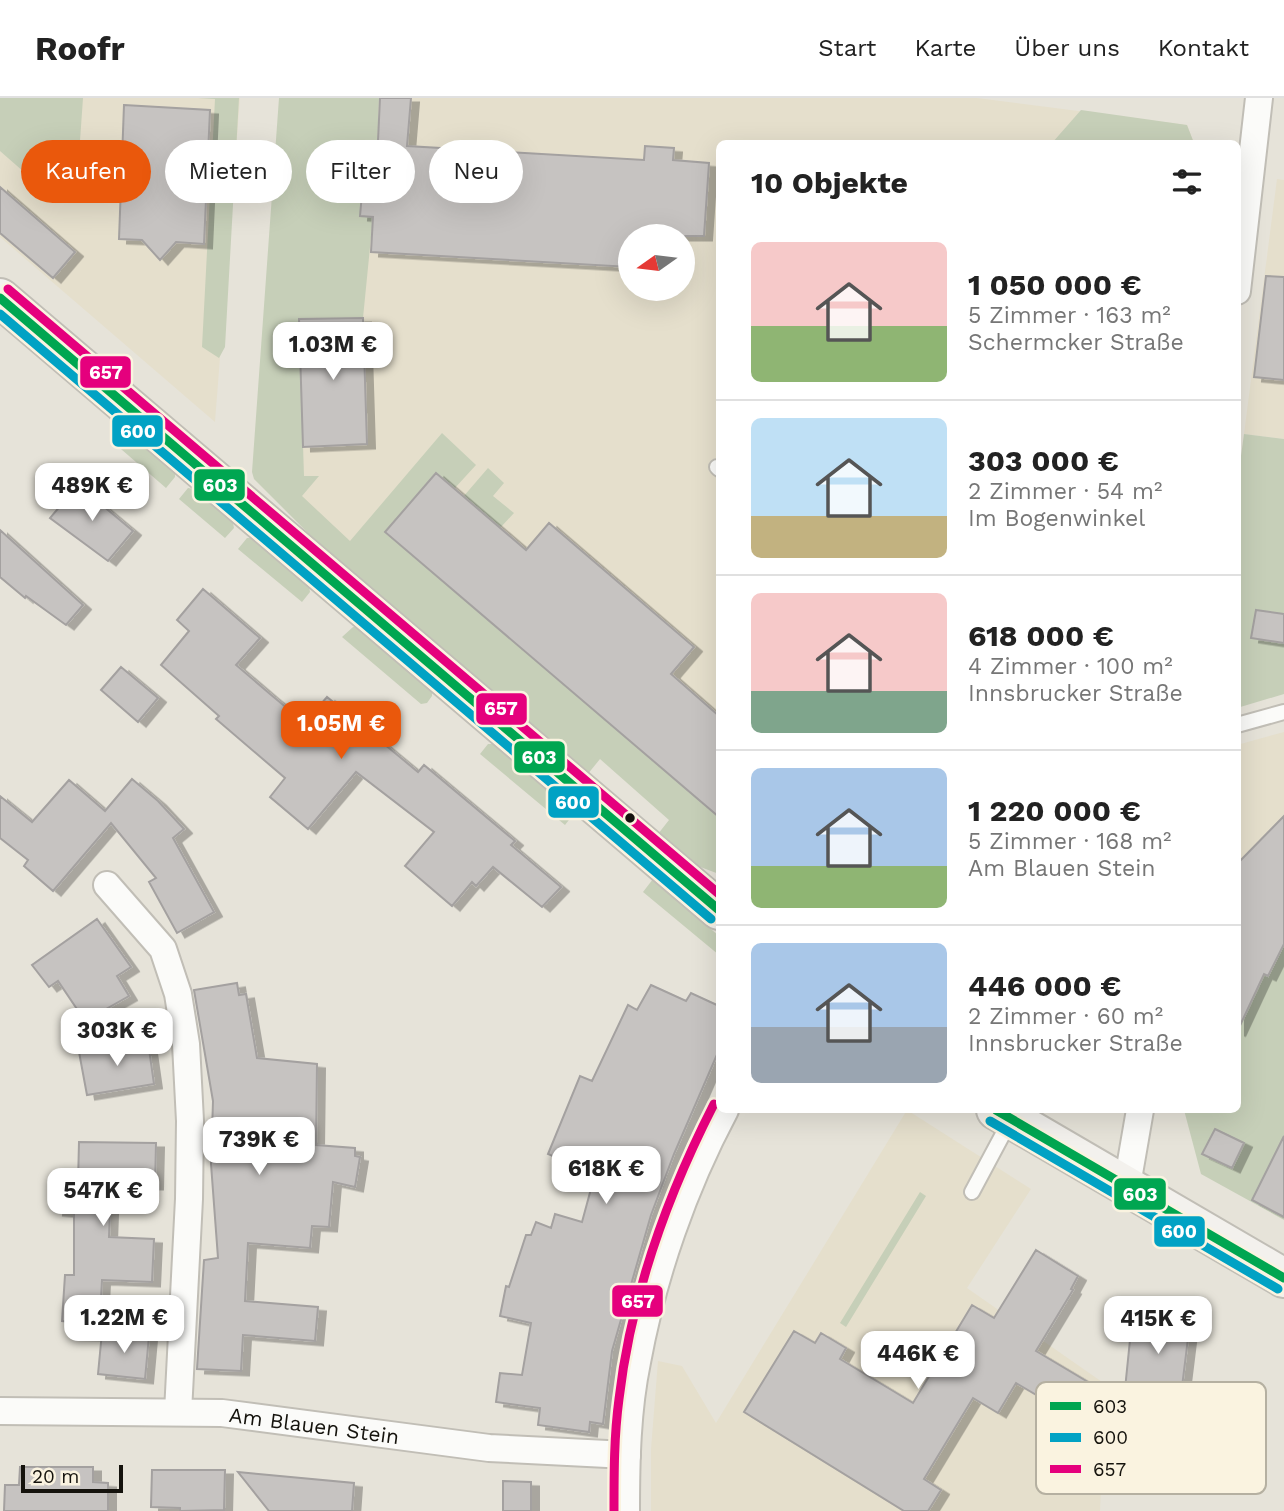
<!DOCTYPE html>
<html lang="de">
<head>
<meta charset="utf-8">
<style>
  body { margin:0; font-family:"Work Sans",sans-serif; background:#f2f2f2; color:#222; height:100vh; display:flex; flex-direction:column; font-size:26px; white-space:nowrap }
  * { box-sizing:border-box; margin:0 }
  p { font-size:23px; color:#767676 }
  .icon { flex:none; width:38px; height:38px; fill:none; stroke:currentColor; stroke-width:2; stroke-linecap:round; stroke-linejoin:round }
  .map { position:relative; flex:1; overflow:hidden }
  .panel { position:absolute; left:716px; top:42px; width:525px; height:973px; display:flex; flex-direction:column; background:#fff; border-radius:10px; box-shadow:0 7px 28px #0002 }
  .panel>* { flex:none }
  .top-card { position:absolute; left:21px; top:42px; width:590px; height:63px; display:flex; gap:14px }
  .needle { width:46px; rotate:256deg }
  .tools { position:absolute; left:618px; top:126px; display:grid; gap:14px }
  .tools a { display:grid; place-items:center; width:77px; height:77px; border-radius:50%; background:#fff; box-shadow:0 7px 28px #0002; font-size:35px }
  .scale { position:absolute; left:21px; bottom:18px; width:102px; box-sizing:border-box; padding-left:7px; border:4px solid #15130d; border-top:0; font-size:19px; line-height:24px; white-space:nowrap; color:#15130d; -webkit-text-stroke:5px #faf3e0; paint-order:stroke }
  .price { position:absolute; translate:-50% -60px; padding:0 16px; border-radius:14px; background:#fff; color:#222; font-size:23px; line-height:46px; filter:drop-shadow(0 2px 4px #0008) }
  .price::after { content:''; position:absolute; left:50%; top:42px; width:21px; height:16px; margin-left:-10px; background:inherit; clip-path:polygon(0 0,100% 0,50% 100%) }
  .price.selected { background:#ea580c; color:#fff }
  ul { padding:0; list-style:none }
  li { display:flex; align-items:center; gap:21px; height:175px; padding:0 35px }
  li+li { border-top:2px solid #e0e0e0 }
  li span { display:grid; place-items:center; flex:none; width:196px; height:140px; border-radius:10px; color:#555 }
  li>.icon { margin-inline-start:auto }
  span .icon { width:84px; height:84px; fill:#fffc; stroke-width:1 }
  li b { font-size:30px }
  h2 { display:flex; justify-content:space-between; align-items:center; height:84px; padding:0 35px; font-size:30px }
  .pill { padding:0 24px; border-radius:32px; background:#fff; box-shadow:0 7px 28px #0002; font-size:24px; line-height:63px }
  .pill.selected { background:#ea580c; color:#fff }
  header { display:flex; align-items:center; gap:42px; box-sizing:border-box; height:98px; padding:0 35px; background:#fff; border-bottom:2px solid #e0e0e0 }
  header strong { font-size:33px }
  nav { display:flex; gap:38px; margin-inline-start:auto; font-size:24px }
  .map>svg:first-child { display:block }
  .built { fill:#e5dfcc; fill-rule:evenodd }
  .green { fill:#c6cfb8 }
  .building { fill:#c6c3c1; stroke:#a4a1a0; stroke-width:2; filter:url(#shadow) }
  .lines { fill:none; stroke-linecap:round; stroke-linejoin:round }
  .service-casing { stroke:#c1beb6; stroke-width:18 }
  .minor-casing { stroke:#c1beb6; stroke-width:30 }
  .secondary-casing { stroke:#c1beb6; stroke-width:42 }
  .service { stroke:#fbfbf9; stroke-width:14 }
  .minor { stroke:#fbfbf9; stroke-width:26 }
  .secondary { stroke:#f3f1ed; stroke-width:38 }
  .bus-1-casing { stroke:#faf3e0; stroke-width:14 }
  .bus-2-casing { stroke:#faf3e0; stroke-width:14 }
  .bus-3-casing { stroke:#faf3e0; stroke-width:14 }
  .bus-1 { stroke:#00a651; stroke-width:9 }
  .bus-2 { stroke:#01a2c4; stroke-width:9 }
  .bus-3 { stroke:#e5007d; stroke-width:9 }
  .bus-dot { fill:#15130d; stroke:#faf3e0; stroke-width:2.5 }
  .labels { text-anchor:middle; dominant-baseline:central; stroke-width:5; stroke-linejoin:round; paint-order:stroke }
  .street-label { font-size:21px; fill:#15130d; stroke:#faf3e0 }
  .key { fill:#faf3e0; stroke:#b5b0a1; stroke-width:2 }
  .key-label { font-size:19px; fill:#15130d }
  .line-badge { stroke:#faf3e0; stroke-width:2.5 }
  .badge-label { font-size:19px; text-anchor:middle; font-weight:bold; fill:#fff }
</style>
</head>
<body>
<header>
<strong>Roofr</strong>
<nav><a>Start</a><a>Karte</a><a>Über uns</a><a>Kontakt</a></nav>
</header>
<div class="map">
<svg width="1284" height="1413" viewBox="0 0 1284 1413">
  <defs>
    <filter id="shadow"><feDropShadow dx="8" dy="4.5" stdDeviation="0" flood-color="#0004"/></filter>
  </defs>
  <rect width="100%" height="100%" fill="#e6e3d9"/>
  <path class="built" d="M0,0H240L215,324L0,139Z
    M281,0H977L1187,27L1194,45L719,46V694L707,709L349,444L264,365ZM630,138H682V191H630Z
    M1277,81L1284,82V341L1244,336Z
    M1284,634V765L1237,813V647Z
    M907,1012L1031,1091L967,1190L1105,1286L1100,1413H651V1351L658,1263L682,1268L716,1325Z"/>
  <path class="green" d="M0,0H83L79,57L24,74L0,53Z
    M198,0H239L225,249L219,260L202,249L215,1Z
    M279,0H379L376,85H362L360,118L373,119L363,220L299,222L304,378H319L302,398L350,443L442,335L476,367L454,391L435,375L385,434L719,719V745L717,749L719,751V776L695,767L658,736L669,722L600,661L587,677L334,461L254,381L252,374Z
    M1081,12L1187,27L1194,45H1052Z
    M127,333L175,374V379L166,390L114,345L122,334Z
    M1244,336L1284,341V596L1237,610V387Z
    M488,370L504,385L493,398L514,415L500,430L463,399Z
    M188,390L194,391L233,425L234,430L225,440L179,401Z
    M247,440H253L309,488L310,494L302,504L238,451Z
    M353,529H358L432,592V598L427,605L421,606L342,539Z
    M488,646H494L571,711L572,718L565,727L480,656Z
    M1284,765V1122L1201,1076L1184,1012H1237V813Z
    M653,781L719,838V857L643,794Z
    M920,1094L926,1098L846,1229L840,1225Z"/>
  <path class="building" d="M380,0H411L407,48L644,62L645,48L674,50L673,62L709,65L704,138H630V169L371,154L373,119L360,118L363,84L376,85Z
    M124,7L210,12L204,146L176,144L160,162L142,142L119,141Z
    M0,89L75,154L53,180L0,135Z
    M1266,178L1284,179V282L1254,279Z
    M363,220L367,346L303,349L299,221Z
    M436,375L526,452L549,425L694,549L671,576L719,618V719L385,434Z
    M78,387L133,433L108,463L50,420Z
    M0,432L83,507L66,527L26,498L25,500L0,479Z
    M203,491L260,540L236,567L270,596L305,625L327,599L418,674L424,667L515,743L511,747L561,789L542,809L493,769L476,788L472,784L452,808L405,768L434,734L356,674L308,731L270,699L285,680L216,621L219,618L161,567L189,533L177,522Z
    M1256,512L1284,516V545L1251,540Z
    M121,569L158,600L138,624L101,592Z
    M132,681L158,703L184,731L173,740L214,814L177,835L149,784L156,780L111,725L53,793L24,768L28,762L0,740V698L32,724L69,682L105,713Z
    M1284,718V846L1268,878L1264,876L1237,934V766Z
    M97,821L131,869L117,878L129,898L85,923L58,883L49,889L32,867Z
    M237,885L239,897L246,896L257,960L317,966L316,1047L355,1050V1058L360,1059L355,1089L333,1084L329,1129L312,1128L310,1150L248,1145L245,1203L318,1209L315,1243L243,1237L241,1273L197,1271L204,1162L218,1160L211,1066L213,1003L194,892Z
    M651,887L686,903L691,895L719,908V952L674,1056L651,1117L612,1253L603,1326L590,1324L589,1334L538,1327L540,1310L496,1304L500,1275L522,1277L531,1225L500,1218L506,1188L509,1189L526,1137H531L536,1124L551,1130L555,1116L582,1124L595,1076L548,1056L580,978L592,983L628,907L637,912Z
    M148,944L154,986L87,997L79,954Z
    M1215,1031L1244,1045L1232,1070L1202,1056Z
    M1284,1038V1119L1252,1102Z
    M79,1044L156,1045L155,1087L111,1086L109,1139L154,1141L152,1184L102,1182L99,1238L71,1237L72,1224L62,1223L65,1177H74V1115L55,1113L58,1083L78,1085Z
    M1036,1152L1078,1178L1071,1191L1073,1192L1036,1253L1088,1284L1067,1315L1016,1285L998,1315L973,1300L924,1381L941,1392L928,1413H904L744,1314L794,1233L815,1245L821,1235L846,1250L840,1261L913,1305L972,1207L994,1220Z
    M1141,1218L1190,1224L1181,1297L1125,1291L1130,1242H1138Z
    M102,1234L149,1238L145,1281L98,1276Z
    M20,1369H93V1384L108,1385V1413H4L5,1387H19Z
    M152,1372H225L224,1412L180,1413V1410L151,1409Z
    M238,1374L354,1385L352,1413H269Z
    M503,1383L531,1384V1413H503Z"/>
  <g class="lines">
    <g class="service-casing">
      <path id="service" d="M717,369L719,371
        M1237,627L1284,614
        M972,1094L1011,1021"/>
    </g>
    <g class="minor-casing">
      <g id="minor">
        <path d="M1237,193L1259,0"/>
        <path d="M107,787L163,851L178,896L186,946L190,1023L189,1101L178,1314"/>
        <path d="M1127,1087L1140,1012"/>
        <path id="s1" d="M0,1313L222,1315L489,1350L627,1357"/>
        <path d="M626,1413C626,1364 627,1312 637,1264C653,1177 684,1089 725,1012"/>
      </g>
    </g>
    <g class="secondary-casing">
      <path id="secondary" d="M0,200L719,812
        M996,1012L1284,1180"/>
    </g>
    <use href="#service" class="service"/>
    <use href="#minor" class="minor"/>
    <use href="#secondary" class="secondary"/>
    <g class="bus-1-casing">
      <path id="bus-1" d="M0,200L719,812
        M996,1012L1284,1180"/>
    </g>
    <g class="bus-2-casing">
      <path id="bus-2" d="M0,216L711,821
        M990,1023L1278,1191"/>
    </g>
    <g class="bus-3-casing">
      <path id="bus-3" d="M8,191L719,796
        M614,1413C614,1375 614,1338 619,1301C631,1198 667,1098 714,1006"/>
    </g>
    <use href="#bus-1" class="bus-1"/>
    <use href="#bus-2" class="bus-2"/>
    <use href="#bus-3" class="bus-3"/>
  </g>
  <circle class="bus-dot" cx="630" cy="720" r="6"/>
  <g class="labels">
    <g class="street-label">
      <text stroke="none"><textPath href="#s1" startOffset="315">Am Blauen Stein</textPath></text>
    </g>
  </g>
  <rect x="1036" y="1284" width="230" height="112" rx="10" class="key"/>
  <rect x="1050" y="1304" width="31" height="8" fill="#00a651"/>
  <rect x="1050" y="1335" width="31" height="9" fill="#01a2c4"/>
  <rect x="1050" y="1367" width="31" height="8" fill="#e5007d"/>
  <g class="key-label">
    <text x="1093" y="1315">603</text>
    <text x="1093" y="1346">600</text>
    <text x="1093" y="1378">657</text>
  </g>
  <g class="line-badge">
    <rect x="79" y="257" width="53" height="34" rx="7" fill="#e5007d"/>
    <rect x="111" y="316" width="53" height="34" rx="7" fill="#01a2c4"/>
    <rect x="193" y="370" width="53" height="34" rx="7" fill="#00a651"/>
    <rect x="475" y="594" width="53" height="34" rx="7" fill="#e5007d"/>
    <rect x="513" y="642" width="53" height="34" rx="7" fill="#00a651"/>
    <rect x="547" y="687" width="53" height="34" rx="7" fill="#01a2c4"/>
    <rect x="1113" y="1079" width="54" height="34" rx="7" fill="#00a651"/>
    <rect x="1153" y="1117" width="53" height="33" rx="7" fill="#01a2c4"/>
    <rect x="611" y="1186" width="53" height="34" rx="7" fill="#e5007d"/>
  </g>
  <g class="badge-label">
    <text x="106" y="281">657</text>
    <text x="138" y="340">600</text>
    <text x="220" y="394">603</text>
    <text x="501" y="617">657</text>
    <text x="539" y="666">603</text>
    <text x="573" y="711">600</text>
    <text x="1140" y="1103">603</text>
    <text x="1179" y="1140">600</text>
    <text x="638" y="1210">657</text>
  </g>
</svg>
<div class="tools">
<a><svg class="needle" viewBox="-14 -14 28 28"><path d="M0-13l5 13h-10z" fill="#e53935"/><path d="M0 13l5-13h-10z" fill="#767676"/></svg></a>
</div>
<div class="scale">20 m</div>
<b class="price" style="left:333px;top:284px">1.03M €</b>
<b class="price" style="left:92px;top:425px">489K €</b>
<b class="price selected" style="left:341px;top:663px">1.05M €</b>
<b class="price" style="left:117px;top:970px">303K €</b>
<b class="price" style="left:259px;top:1079px">739K €</b>
<b class="price" style="left:606px;top:1108px">618K €</b>
<b class="price" style="left:103px;top:1130px">547K €</b>
<b class="price" style="left:124px;top:1257px">1.22M €</b>
<b class="price" style="left:1158px;top:1258px">415K €</b>
<b class="price" style="left:918px;top:1293px">446K €</b>
<div class="top-card">
<a class="pill selected">Kaufen</a>
<a class="pill">Mieten</a>
<a class="pill">Filter</a>
<a class="pill">Neu</a>
</div>
<section class="panel">
<h2>10 Objekte<svg class="icon" aria-label="filters" viewBox="0 0 24 24"><path d="M4 7h16M4 17h16"/><circle cx="9" cy="7" r="2"/><circle cx="15" cy="17" r="2"/></svg></h2>
<ul>
<li><span style="background:linear-gradient(#f6c9c9 60%,#8fb573 0)"><svg class="icon" aria-label="home" viewBox="0 0 24 24"><path d="M3 11l9-7 9 7M6 9v11h12V9"/></svg></span><div><b>1 050 000 €</b><p>5 Zimmer · 163 m²</p><p>Schermcker Straße</p></div></li>
<li><span style="background:linear-gradient(#bfe0f5 70%,#c2b280 0)"><svg class="icon" aria-label="home" viewBox="0 0 24 24"><path d="M3 11l9-7 9 7M6 9v11h12V9"/></svg></span><div><b>303 000 €</b><p>2 Zimmer · 54 m²</p><p>Im Bogenwinkel</p></div></li>
<li><span style="background:linear-gradient(#f6c9c9 70%,#7fa58c 0)"><svg class="icon" aria-label="home" viewBox="0 0 24 24"><path d="M3 11l9-7 9 7M6 9v11h12V9"/></svg></span><div><b>618 000 €</b><p>4 Zimmer · 100 m²</p><p>Innsbrucker Straße</p></div></li>
<li><span style="background:linear-gradient(#a9c7e8 70%,#8fb573 0)"><svg class="icon" aria-label="home" viewBox="0 0 24 24"><path d="M3 11l9-7 9 7M6 9v11h12V9"/></svg></span><div><b>1 220 000 €</b><p>5 Zimmer · 168 m²</p><p>Am Blauen Stein</p></div></li>
<li><span style="background:linear-gradient(#a9c7e8 60%,#9aa5b1 0)"><svg class="icon" aria-label="home" viewBox="0 0 24 24"><path d="M3 11l9-7 9 7M6 9v11h12V9"/></svg></span><div><b>446 000 €</b><p>2 Zimmer · 60 m²</p><p>Innsbrucker Straße</p></div></li>
</ul>
</section>
</div>
</body>
</html>
